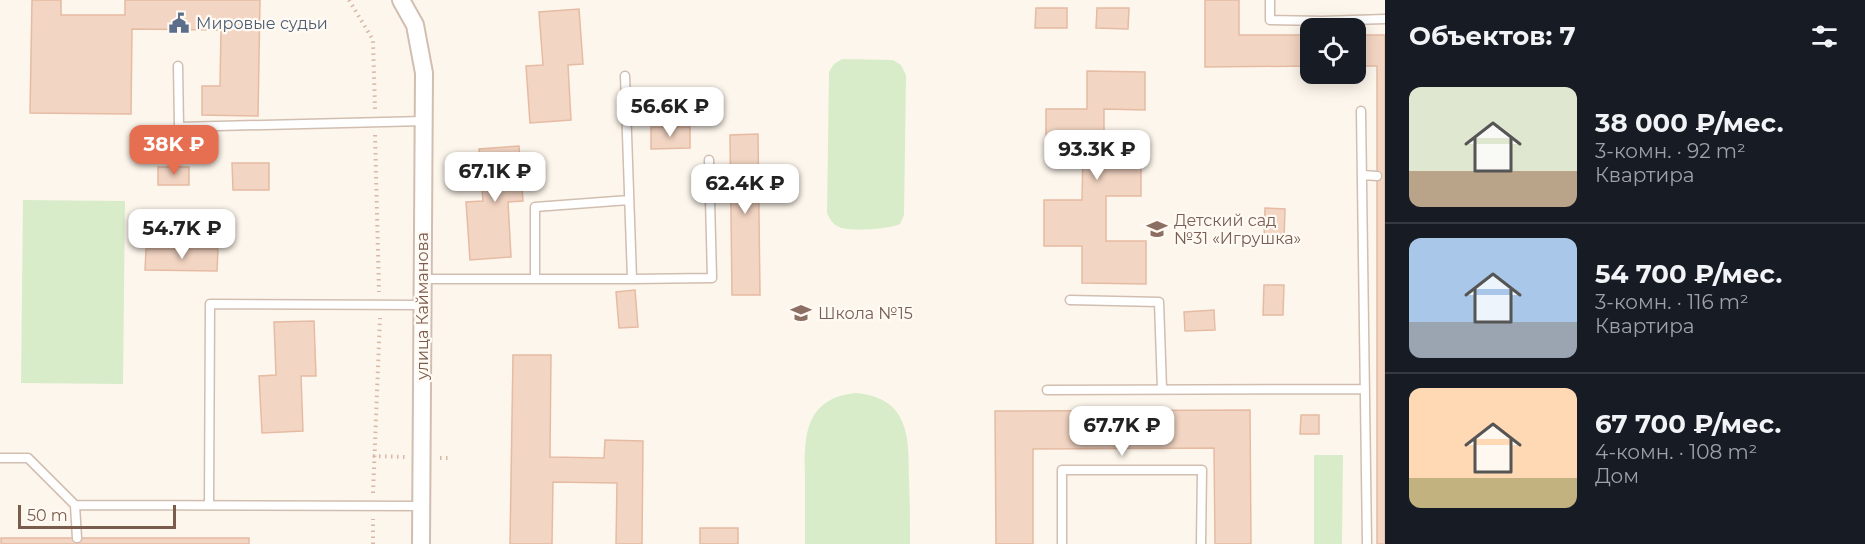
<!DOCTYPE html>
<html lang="ru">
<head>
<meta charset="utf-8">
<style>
  body { margin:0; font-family:Montserrat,sans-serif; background:#242831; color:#f1f3f6; height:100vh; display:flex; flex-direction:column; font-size:22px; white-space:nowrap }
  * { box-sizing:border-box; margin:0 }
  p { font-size:20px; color:#9ea1a6 }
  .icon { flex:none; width:33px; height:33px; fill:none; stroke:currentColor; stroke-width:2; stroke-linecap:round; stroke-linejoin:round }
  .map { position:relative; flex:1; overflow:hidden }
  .sheet { display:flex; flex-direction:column; background:#171b24; width:480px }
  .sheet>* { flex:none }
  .controls { position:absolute; left:1300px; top:18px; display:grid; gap:12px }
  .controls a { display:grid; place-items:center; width:66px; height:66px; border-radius:12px; background:#171b24; box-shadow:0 3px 15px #0003; font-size:30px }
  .scale { position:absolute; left:18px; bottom:15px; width:158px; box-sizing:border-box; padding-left:6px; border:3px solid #7a5c4d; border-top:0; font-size:16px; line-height:21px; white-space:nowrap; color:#7a5c4d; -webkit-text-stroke:4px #fffaf3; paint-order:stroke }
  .price { position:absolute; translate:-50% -51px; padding:0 14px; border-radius:12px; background:#fff; color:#222; font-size:20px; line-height:39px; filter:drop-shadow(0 2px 3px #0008) }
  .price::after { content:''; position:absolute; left:50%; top:36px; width:18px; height:14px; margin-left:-9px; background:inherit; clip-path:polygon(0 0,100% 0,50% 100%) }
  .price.active { background:#e76f51; color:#fff }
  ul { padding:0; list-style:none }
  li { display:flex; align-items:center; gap:18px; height:150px; padding:0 24px }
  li+li { border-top:2px solid #363941 }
  li span { display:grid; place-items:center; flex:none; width:168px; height:120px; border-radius:12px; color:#555 }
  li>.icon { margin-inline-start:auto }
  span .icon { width:72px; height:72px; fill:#fffc; stroke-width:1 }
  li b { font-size:26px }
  h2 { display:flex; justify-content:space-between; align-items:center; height:72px; padding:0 24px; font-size:26px }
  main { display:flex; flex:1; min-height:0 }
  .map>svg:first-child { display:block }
  .green { fill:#d8ecc9 }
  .building { fill:#f3d5c3; stroke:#e6bba3; stroke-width:1.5 }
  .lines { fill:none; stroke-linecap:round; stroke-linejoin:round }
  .service-casing { stroke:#d1beb0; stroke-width:11 }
  .minor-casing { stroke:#d1beb0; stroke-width:20 }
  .path { stroke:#d9b8a5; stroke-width:4; stroke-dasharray:1.5 4.5; stroke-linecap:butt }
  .service { stroke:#fff; stroke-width:8 }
  .minor { stroke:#fff; stroke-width:16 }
  .labels { text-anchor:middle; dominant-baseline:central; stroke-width:4.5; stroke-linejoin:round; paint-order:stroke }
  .service-label { font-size:16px; fill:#4e5e75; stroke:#fffaf3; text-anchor:start }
  .education-label { font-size:16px; fill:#785e54; stroke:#fffaf3; text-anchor:start }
  .street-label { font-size:16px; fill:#7a5c4d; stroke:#fffaf3 }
</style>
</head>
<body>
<main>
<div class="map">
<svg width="1385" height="544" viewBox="0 0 1385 544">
  <rect width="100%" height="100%" fill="#fdf6ec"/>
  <path class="green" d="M842,59L893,60L901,65L906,75L904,215L900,224C889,229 850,232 839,227C832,224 830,219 827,213L829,72L834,64Z
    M23,200L125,201L123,384L21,383Z
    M856,393C909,398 909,436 909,479C910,501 910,522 910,544H805C805,522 805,501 805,479C804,437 804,398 856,393Z
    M1314,455H1343L1342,544H1314Z"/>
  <path class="building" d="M32,0H61V15H125V0H260L258,116L202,115V86H220L221,30L132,29L131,114L30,113Z
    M1205,0H1239V35H1311V66L1205,67Z
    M1036,8H1067V28H1035Z
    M1097,8H1129L1128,29L1096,28Z
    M579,9L583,64L568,65L571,120L530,123L526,66L543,65L539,12Z
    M1356,35H1385V544H1377V66H1356Z
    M1087,71L1145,72V110L1104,109V157H1141V196H1106V241H1146V284L1082,283V246H1044V200H1082L1083,151H1046V109H1087Z
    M651,127H690V148L651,149Z
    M758,134L760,295H732L730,135Z
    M519,146L523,201L508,202L511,257L470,260L466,202L483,201L479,149Z
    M232,163H269V190H233Z
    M158,167H189V185H158Z
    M1265,208L1285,209L1284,239H1264Z
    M146,249H218L217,271L145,270Z
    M1264,285H1284L1283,315H1263Z
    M635,290L638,327L619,328L616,292Z
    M1214,310L1215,330L1185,331L1184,312Z
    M314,321L316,376H301L303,431L262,433L259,376L276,375L274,322Z
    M513,355H551L550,457L604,458L605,440L643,441L642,544H616L617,483L553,482L552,544H510Z
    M1250,410L1251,544H1215L1214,448L1033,449V544H996L995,411Z
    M1301,415H1319V434H1300Z
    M700,528H738V544H700Z
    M1,538H249V544H1Z"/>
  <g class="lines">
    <g class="service-casing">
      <path id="service" d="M1270,0V20L1322,21L1385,19
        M178,66L179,127L424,121
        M1361,111L1367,544
        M1362,175L1377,176
        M423,279H632L625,76
        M535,279V207L629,200
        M632,279L712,278L709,160
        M1070,300L1159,302L1162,389
        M1047,390L1365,389
        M0,458H28L75,505L421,506
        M75,505L77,538
        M209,505L210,304L422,305
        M1062,544V470H1202L1201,544"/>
    </g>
    <g class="minor-casing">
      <path id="minor" d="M401,0L415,25L424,73L421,544"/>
    </g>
    <path class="path" d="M349,0L373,40L375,109
      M375,135L379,292
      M373,456L405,457
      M440,458H450
      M373,493L380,318
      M373,544V519"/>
    <use href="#service" class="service"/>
    <use href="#minor" class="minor"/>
  </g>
  <defs>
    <g id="civic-bare" transform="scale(1.62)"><path d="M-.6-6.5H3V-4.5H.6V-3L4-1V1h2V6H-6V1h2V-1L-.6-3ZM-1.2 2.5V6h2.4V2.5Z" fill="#5c6f8a" stroke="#fffaf3" stroke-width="2.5" paint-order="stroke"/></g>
    <g id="school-bare" transform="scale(1.62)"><path d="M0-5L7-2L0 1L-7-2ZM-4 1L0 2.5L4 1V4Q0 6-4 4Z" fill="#8d6e63" stroke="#fffaf3" stroke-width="2.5" paint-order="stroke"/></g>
  </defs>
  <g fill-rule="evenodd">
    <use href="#civic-bare" x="179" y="23"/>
    <use href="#school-bare" x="1157" y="229"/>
    <use href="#school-bare" x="801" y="313"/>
  </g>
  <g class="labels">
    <g class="service-label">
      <text x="196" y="23">Мировые судьи</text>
    </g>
    <g class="education-label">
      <text x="1174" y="220">Детский сад<tspan x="1174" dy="18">№31 «Игрушка»</tspan></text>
      <text x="818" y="313">Школа №15</text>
    </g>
    <g class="street-label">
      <text transform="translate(422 306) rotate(-90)">улица Кайманова</text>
    </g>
  </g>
</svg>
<div class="controls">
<a><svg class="icon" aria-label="locate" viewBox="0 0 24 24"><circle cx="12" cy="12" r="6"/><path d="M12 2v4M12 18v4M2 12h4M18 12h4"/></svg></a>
</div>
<div class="scale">50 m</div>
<b class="price" style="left:670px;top:138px">56.6K ₽</b>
<b class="price active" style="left:174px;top:176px">38K ₽</b>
<b class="price" style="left:1097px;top:181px">93.3K ₽</b>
<b class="price" style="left:495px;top:203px">67.1K ₽</b>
<b class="price" style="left:745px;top:215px">62.4K ₽</b>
<b class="price" style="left:182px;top:260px">54.7K ₽</b>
<b class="price" style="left:1122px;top:457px">67.7K ₽</b>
</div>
<section class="sheet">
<h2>Объектов: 7<svg class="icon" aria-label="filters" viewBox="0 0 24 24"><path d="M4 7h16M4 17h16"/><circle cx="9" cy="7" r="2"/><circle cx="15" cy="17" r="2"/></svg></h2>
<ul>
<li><span style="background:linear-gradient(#dfe7d0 70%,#b9a48a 0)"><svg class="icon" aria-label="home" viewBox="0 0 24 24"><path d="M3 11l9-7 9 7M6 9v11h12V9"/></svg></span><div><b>38 000 ₽/мес.</b><p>3-комн. · 92 m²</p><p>Квартира</p></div></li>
<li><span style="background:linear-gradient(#a9c7e8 70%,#9aa5b1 0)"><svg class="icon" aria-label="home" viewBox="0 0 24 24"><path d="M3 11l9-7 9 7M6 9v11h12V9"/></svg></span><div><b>54 700 ₽/мес.</b><p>3-комн. · 116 m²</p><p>Квартира</p></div></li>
<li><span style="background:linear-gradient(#ffd9b3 75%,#c2b280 0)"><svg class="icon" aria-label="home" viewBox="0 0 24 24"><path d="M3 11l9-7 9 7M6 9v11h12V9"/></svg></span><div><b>67 700 ₽/мес.</b><p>4-комн. · 108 m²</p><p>Дом</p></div></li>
</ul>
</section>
</main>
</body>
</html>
